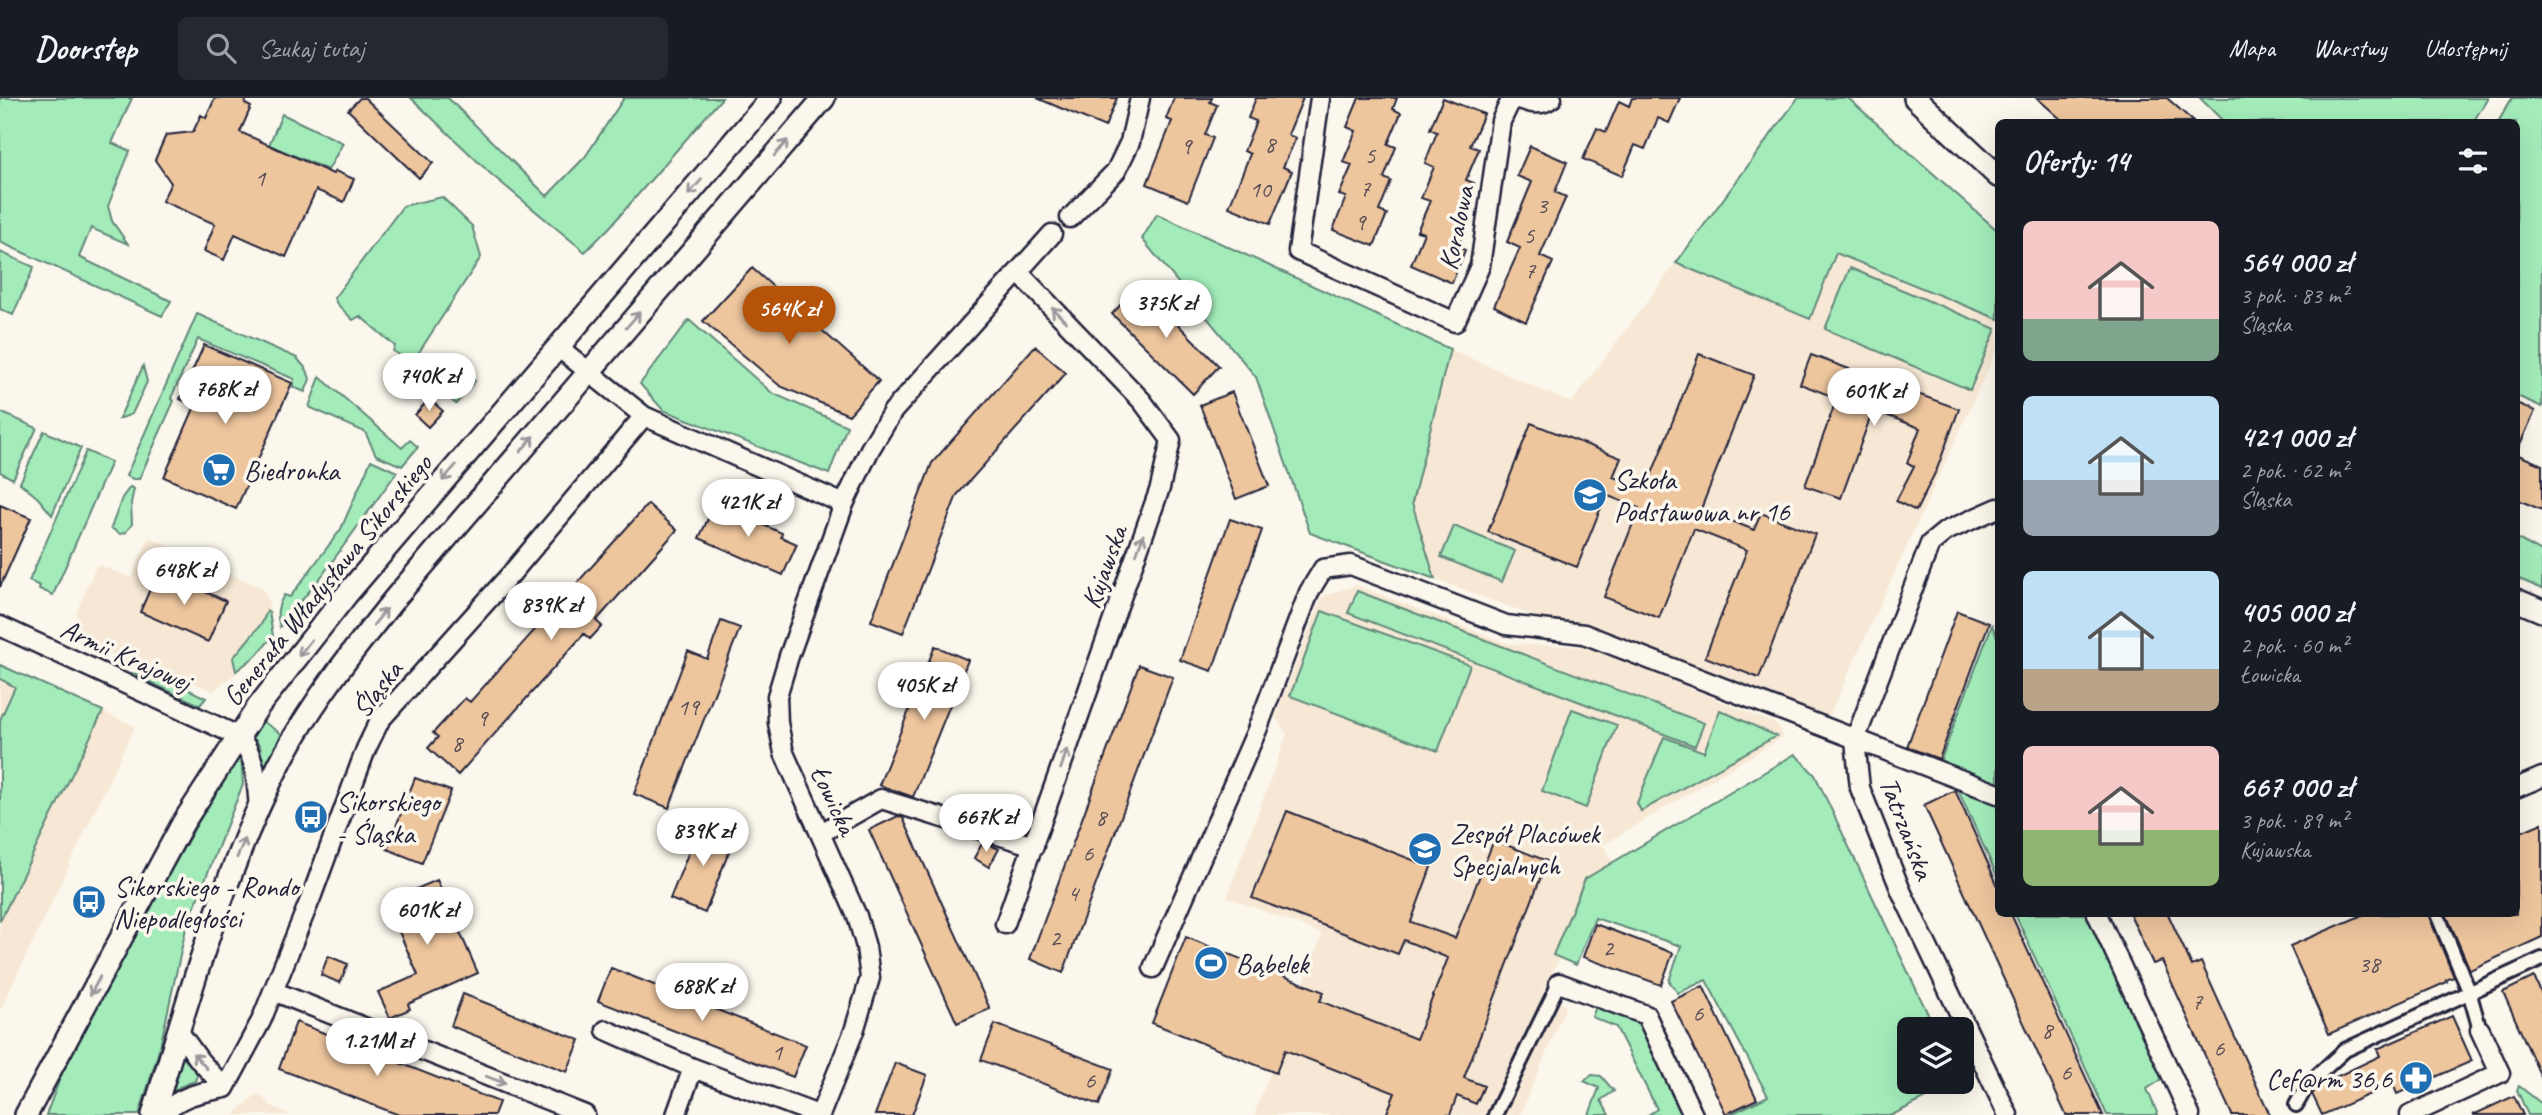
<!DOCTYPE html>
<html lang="pl">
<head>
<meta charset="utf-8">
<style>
  body { margin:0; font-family:Caveat,sans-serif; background:#242831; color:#f1f3f6; height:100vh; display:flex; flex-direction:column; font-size:26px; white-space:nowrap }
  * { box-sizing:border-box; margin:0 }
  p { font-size:23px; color:#9ea1a6 }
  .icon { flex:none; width:38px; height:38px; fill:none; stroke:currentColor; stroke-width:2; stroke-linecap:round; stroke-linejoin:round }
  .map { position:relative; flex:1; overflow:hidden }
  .drawer { position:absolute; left:1995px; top:21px; width:525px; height:798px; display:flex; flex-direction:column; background:#171b24; border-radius:10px; box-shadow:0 7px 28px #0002 }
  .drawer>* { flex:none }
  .tools { position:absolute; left:1897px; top:919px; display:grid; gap:14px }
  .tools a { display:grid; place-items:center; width:77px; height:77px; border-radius:10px; background:#171b24; box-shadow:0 7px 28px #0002; font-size:35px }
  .price { position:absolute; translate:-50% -60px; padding:0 16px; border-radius:24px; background:#fff; color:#222; font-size:23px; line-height:46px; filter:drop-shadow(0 2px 4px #0008) }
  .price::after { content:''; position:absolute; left:50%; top:42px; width:21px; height:16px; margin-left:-10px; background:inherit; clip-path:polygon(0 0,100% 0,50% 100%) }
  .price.selected { background:#b45309; color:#fff }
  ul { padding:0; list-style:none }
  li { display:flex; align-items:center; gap:21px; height:175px; padding:0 28px }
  li span { display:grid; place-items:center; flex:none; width:196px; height:140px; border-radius:10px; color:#555 }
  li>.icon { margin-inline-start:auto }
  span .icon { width:84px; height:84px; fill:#fffc; stroke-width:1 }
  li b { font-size:30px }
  h2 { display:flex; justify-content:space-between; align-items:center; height:84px; padding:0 28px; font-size:30px }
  header { display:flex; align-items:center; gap:42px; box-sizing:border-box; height:98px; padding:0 35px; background:#171b24; border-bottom:2px solid #363941 }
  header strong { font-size:33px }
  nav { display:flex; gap:38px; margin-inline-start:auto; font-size:24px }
  .search { width:490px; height:63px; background:#242831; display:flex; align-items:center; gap:18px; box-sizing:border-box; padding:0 24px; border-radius:10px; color:#9ea1a6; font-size:26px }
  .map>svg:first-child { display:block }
  .built { fill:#f7e8d5 }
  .green { fill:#a3ecba; stroke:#62877a; stroke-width:2 }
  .building { fill:#eec69e; stroke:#22223b; stroke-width:2 }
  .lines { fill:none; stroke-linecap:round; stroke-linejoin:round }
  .pedestrian-casing { stroke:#22223b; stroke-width:18 }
  .minor-casing { stroke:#22223b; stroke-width:23 }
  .tertiary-casing { stroke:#22223b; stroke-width:26 }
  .pedestrian { stroke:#fbf7ec; stroke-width:12 }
  .minor { stroke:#fbf7ec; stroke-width:18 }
  .tertiary { stroke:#fbf7ec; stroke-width:21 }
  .oneway { stroke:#99979c }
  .labels { text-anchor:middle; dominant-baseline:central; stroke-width:7; stroke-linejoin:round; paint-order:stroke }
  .number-label { font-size:24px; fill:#554b54 }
  .street-label { font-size:28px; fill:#22223b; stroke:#fbf7ec }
  .poi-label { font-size:28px; fill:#22223b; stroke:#fbf7ec; text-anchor:start }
</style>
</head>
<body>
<header>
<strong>Doorstep</strong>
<div class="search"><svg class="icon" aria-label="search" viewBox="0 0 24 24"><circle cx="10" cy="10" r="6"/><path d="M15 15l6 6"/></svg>Szukaj tutaj</div>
<nav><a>Mapa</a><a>Warstwy</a><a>Udostępnij</a></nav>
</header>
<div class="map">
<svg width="2542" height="1017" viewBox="0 0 2542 1017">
  <rect width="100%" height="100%" fill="#fbf7ec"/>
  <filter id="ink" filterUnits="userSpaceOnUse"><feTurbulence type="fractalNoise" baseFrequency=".0143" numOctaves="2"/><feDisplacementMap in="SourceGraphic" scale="14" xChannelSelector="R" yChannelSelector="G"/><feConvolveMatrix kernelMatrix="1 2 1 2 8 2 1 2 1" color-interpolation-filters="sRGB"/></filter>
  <g filter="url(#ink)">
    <path class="built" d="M1836,155L1998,221V249L1825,627L1435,481L1412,406L1450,251L1571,305L1676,165L1809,221Z
      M149,439L262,490L268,502L274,538L258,558L213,593L153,566L136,567L81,542L76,515L96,468H101L132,480Z
      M1356,487L1509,546L1590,549L1778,627L1783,639L1603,747L1612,763L1542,894L1566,908L1520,1017H1254L1322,836L1227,799L1287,636L1275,619L1322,499Z
      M0,569L135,628L0,913Z
      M258,995L272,1008L290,1017H233Z"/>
    <path class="green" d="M0,0H132L112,45L130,53L108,108L112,123L128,146L91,130L79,159L171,203L162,218L0,144Z
      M411,0H448L547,98L585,59L624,0H722L609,130L585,154L492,77Z
      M1798,0H1848L1998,133V221L1836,155L1810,221L1676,165Z
      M2200,0H2488L2473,24H2224Z
      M2512,0H2542V309L2517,298L2516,24H2498Z
      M282,16L343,45L328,72L269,47Z
      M442,99L472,128L481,159L412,265L393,253L395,248L360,218L353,222L337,206L334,200L403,108Z
      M1157,116L1450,251L1412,405L1435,481L1310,435L1256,279L1142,141Z
      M0,154L34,169L13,217L0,211Z
      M1850,170L1996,231L1970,292L1825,231Z
      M197,216L297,260L307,272L310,281L305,294L293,289L294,281L198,241L171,300L174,303L139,381H133L126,378Z
      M689,222L772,295L847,328L829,376L663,312L640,286Z
      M143,268L147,284L132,316L119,321Z
      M449,268L459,276L463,273L475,283L456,306L433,286Z
      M320,279L402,350L410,342L418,349L402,368L376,357L365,334L309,309Z
      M0,314L37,330L13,381L0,374Z
      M44,333L81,350L52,417L38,400L20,385Z
      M86,353L111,364L53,497L39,491L40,488L29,483Z
      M371,362L397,374L321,479L280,529C276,516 277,509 284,497L290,499L341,431Z
      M130,389L134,391L131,405L132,426L125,435L120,436L111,430L122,400Z
      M1454,428L1515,453L1502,484L1441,459Z
      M2516,440L2542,454V491L2517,480Z
      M1357,493L1704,625L1695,648L1348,515Z
      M267,513L269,514L273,538L257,557L236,573L233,560L262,525Z
      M1322,513L1470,567L1438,653L1290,598Z
      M1992,527L1998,541V686L1940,664Z
      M0,567L103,613L0,823V622L15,589L0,581Z
      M153,574L206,600L200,607L132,576Z
      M1572,611L1617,627L1586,710L1542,693Z
      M1720,612L1776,638L1641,713L1637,705L1664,639L1704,654Z
      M262,623L283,637L263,672L260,648L252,638Z
      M1795,656L1815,677L1935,931H1909V984H1959L1892,1017H1729L1768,998L1706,882L1678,895L1669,883L1681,848L1595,820L1576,867L1553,857L1585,781Z
      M241,657L243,686L186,830L160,949L139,1017H46L64,970L153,803L231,667Z
      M1954,683L1998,701V780Z
      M2015,816H2091L2167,978L2147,991L2158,1017H2107Z
      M1602,892L1624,902L1687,1009L1685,1017H1648L1657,1011L1616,929L1592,919Z
      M182,959L198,974L195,983L179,989L172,996Z
      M1592,977L1601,978L1614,993L1601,1002L1609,1017H1589L1599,990L1584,983Z
      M2519,988L2542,1006V1017H2528L2517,992Z"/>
    <path class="building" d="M215,0H247L245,6L251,9L240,34L333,76L335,73L354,81L344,104L316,92L286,159L235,136L224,162L204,153L215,126L162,103L171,85L155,62L166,37L193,34L201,17L206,20Z
      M360,0H365L433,65L419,80L348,12Z
      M1037,0H1117L1105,29Z
      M1174,0H1212L1210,4L1217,7L1205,37L1213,40L1188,103L1147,86L1172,23L1166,21Z
      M1256,0H1303L1288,37L1296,40L1283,69L1292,73L1270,126L1229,109L1250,56L1244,53L1256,23L1248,20Z
      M1359,0H1397L1393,11L1401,15L1388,46L1396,49L1384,80L1391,83L1379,113L1387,116L1374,148L1333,132L1346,99L1339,97L1352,67L1343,64L1356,33L1347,29Z
      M1443,0L1484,16L1470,48L1479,51L1466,82L1474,85L1461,116L1469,119L1457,149L1465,152L1452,185L1411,167L1424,135L1417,133L1430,103L1421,100L1434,69L1425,65L1437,34L1430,31Z
      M1632,0H1680L1669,25L1658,20L1645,51L1635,47L1622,78L1583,61L1597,30L1606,34L1619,3L1629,8Z
      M2037,0H2167L2194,24H2064Z
      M1530,48L1567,64L1555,94L1566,99L1540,158L1553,164L1526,224L1494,208L1520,150L1507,144L1532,84L1517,78Z
      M752,170L879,283L849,317L780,288L703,223Z
      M1139,187L1219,268L1193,296L1112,216Z
      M204,247L292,285L236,411L164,379L195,308L180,301Z
      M1035,248L1066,275L957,397L903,535L871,523L932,365Z
      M1699,256L1754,277L1701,411L1754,432L1761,415L1815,436L1759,580L1705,559L1747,452L1694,431L1659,520L1604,499L1639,410L1606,397L1577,469L1488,434L1531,325L1621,360L1613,379L1646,391Z
      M1811,257L1959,311L1937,371L1916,413L1896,403L1914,368L1907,365L1920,330L1873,312L1841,400L1805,388L1837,300L1800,286Z
      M1232,294L1269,388L1236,401L1200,307Z
      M429,301L443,313L428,329L415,317Z
      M2516,305L2535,313L2516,355Z
      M2516,356L2542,367V412L2516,401Z
      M648,406L677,432L596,523L602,528L590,541L584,536L458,677L428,650L438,639L433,635L465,600L470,604Z
      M715,406L782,435L781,439L797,446L783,477L699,440Z
      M0,407L31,420L0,489Z
      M1230,421L1262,432L1212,573L1180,562Z
      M167,477L226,503L208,544L140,514L154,482L163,487Z
      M1957,513L1989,525L1939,661L1907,649Z
      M721,523L740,530L669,710L634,696L688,553L707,561Z
      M935,548L968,562L913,699L879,687Z
      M1139,567L1173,579L1063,875L1030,861Z
      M415,680L451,693L422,765L387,751Z
      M1955,692L1998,788V816H2011L2103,1017H2066L1924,707Z
      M1287,713L1431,769L1411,824L1455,840L1494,742L1547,763L1464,980L1484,988L1476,1006L1457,998L1450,1017H1386L1395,995L1285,952L1276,975L1152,925L1186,839L1324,894L1320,903L1416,941L1448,860L1404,842L1398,856L1252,800Z
      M898,718L903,720L990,911L957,925L869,732Z
      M2542,725V839L2470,872L2446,816H2516V736Z
      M700,726L735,738L705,815L670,801Z
      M983,744L999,751L989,769L974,760Z
      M437,782L478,875L408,906L410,911L390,920L378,894L418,877L386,804Z
      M2130,816H2168L2192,868L2201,864L2270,1017H2232L2162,863L2153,866Z
      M2365,816H2428L2454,879L2446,882L2447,884L2329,936L2290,848Z
      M1595,826L1673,855L1661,887L1583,859Z
      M328,858L348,866L340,885L321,877Z
      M611,870L806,947L793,979L598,903Z
      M2534,879L2542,897V981L2503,894Z
      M1703,888L1757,1001L1726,1016L1671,903Z
      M463,896L580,942L567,974L451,928Z
      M2452,918L2472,963L2397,996L2393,986L2322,1017L2312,996L2321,986L2380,958L2377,951Z
      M296,924L499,1004L494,1017H399L279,971Z
      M995,926L1113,971L1099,1007L981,962Z
      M895,965L927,977L912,1017H875Z
      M2514,998L2523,1017H2473Z"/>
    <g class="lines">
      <g class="pedestrian-casing">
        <path id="pedestrian" d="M2437,816L2469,893L2480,932
          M2296,1007L2308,986L2345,952L2542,861
          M1495,1017L1559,885"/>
      </g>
      <g class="minor-casing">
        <path id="minor" d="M1320,0L1298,153L1455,224L1480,168L1501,23L1512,0
          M1517,0C1529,5 1540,9 1552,0
          M1070,120L1116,73L1130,44L1140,0
          M558,249L644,318L844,406
          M1998,410L1946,433L1930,446L1855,642L1860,690L1901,793L2008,1017
          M0,528L238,638C257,658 256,682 259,709
          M2516,690L2542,679
          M821,735L881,701L1034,748
          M2097,816L2190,1017
          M1005,826L1160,390L1171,342L1142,303L1018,174
          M1153,870L1257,632L1309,494L1323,471L1351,467L1506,527L1584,536L1998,696
          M1559,885L1646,917L1693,1017
          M273,893L585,1017
          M606,932L693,970L818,1017
          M179,934L200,963L225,990
          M161,1017C181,997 198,995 225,990L261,923L312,797L366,651L380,622L511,476L644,318
          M676,1017L693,970
          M820,1017L854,933L870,880L866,849L857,818L784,655L778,625L777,598L789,558L844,406L870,351L893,313L1052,136
          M2410,1017L2500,975L2480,932"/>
      </g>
      <g class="tertiary-casing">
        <path id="tertiary" d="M1915,0L1998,78
          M2516,502L2542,513
          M26,1017L183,725L258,609L347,496L771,0
          M153,1017C190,895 224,772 283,659C314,601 355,550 396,499L824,0"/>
      </g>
      <use href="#pedestrian" class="pedestrian"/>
      <use href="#minor" class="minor"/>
      <use href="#tertiary" class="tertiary"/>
    </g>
    <defs><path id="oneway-shaft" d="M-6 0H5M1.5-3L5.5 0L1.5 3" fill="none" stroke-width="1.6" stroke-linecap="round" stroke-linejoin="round" transform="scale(1.75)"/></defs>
    <g class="oneway">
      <use href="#oneway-shaft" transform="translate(781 50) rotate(-49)"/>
      <use href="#oneway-shaft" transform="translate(695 89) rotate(131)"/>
      <use href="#oneway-shaft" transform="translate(1059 217) rotate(-134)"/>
      <use href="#oneway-shaft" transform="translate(633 222) rotate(-49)"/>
      <use href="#oneway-shaft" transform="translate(527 346) rotate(-50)"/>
      <use href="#oneway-shaft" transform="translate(449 375) rotate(131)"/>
      <use href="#oneway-shaft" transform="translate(1140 446) rotate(-70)"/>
      <use href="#oneway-shaft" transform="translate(380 519) rotate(-51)"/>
      <use href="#oneway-shaft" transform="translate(305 550) rotate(128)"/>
      <use href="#oneway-shaft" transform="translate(1064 661) rotate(-71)"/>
      <use href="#oneway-shaft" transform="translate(241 750) rotate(-67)"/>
      <use href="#oneway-shaft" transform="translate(95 888) rotate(118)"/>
      <use href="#oneway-shaft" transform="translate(200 963) rotate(-132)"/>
      <use href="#oneway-shaft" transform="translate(496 982) rotate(21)"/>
    </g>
  </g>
  <defs>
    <g id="supermarket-disc" transform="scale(1.75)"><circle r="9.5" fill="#1f6fb2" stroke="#fbf7ec"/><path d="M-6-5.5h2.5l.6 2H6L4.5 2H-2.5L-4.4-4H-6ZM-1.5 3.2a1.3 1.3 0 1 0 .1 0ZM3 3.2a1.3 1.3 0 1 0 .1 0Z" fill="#fff"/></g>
    <g id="school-disc" transform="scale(1.75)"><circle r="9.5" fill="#1f6fb2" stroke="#fbf7ec"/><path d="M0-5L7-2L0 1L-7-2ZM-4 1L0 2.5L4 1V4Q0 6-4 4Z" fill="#fff"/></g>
    <g id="bus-disc" transform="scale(1.75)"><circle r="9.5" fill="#1f6fb2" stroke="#fbf7ec"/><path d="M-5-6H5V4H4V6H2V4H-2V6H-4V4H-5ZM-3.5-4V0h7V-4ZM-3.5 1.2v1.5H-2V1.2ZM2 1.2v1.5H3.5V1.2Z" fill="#fff"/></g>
    <g id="stadium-disc" transform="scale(1.75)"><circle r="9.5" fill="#1f6fb2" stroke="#fbf7ec"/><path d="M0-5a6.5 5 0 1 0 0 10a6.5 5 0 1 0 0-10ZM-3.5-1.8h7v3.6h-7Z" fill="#fff"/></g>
    <g id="pharmacy-disc" transform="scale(1.75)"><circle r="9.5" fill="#1f6fb2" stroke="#fbf7ec"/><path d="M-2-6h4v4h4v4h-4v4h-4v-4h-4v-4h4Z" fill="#fff"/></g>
  </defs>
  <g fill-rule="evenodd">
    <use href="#supermarket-disc" x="219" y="372"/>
    <use href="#school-disc" x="1590" y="397"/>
    <use href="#bus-disc" x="311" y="719"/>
    <use href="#school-disc" x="1425" y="751"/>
    <use href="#bus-disc" x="89" y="804"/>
    <use href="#stadium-disc" x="1211" y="865"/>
    <use href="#pharmacy-disc" x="2416" y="980"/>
  </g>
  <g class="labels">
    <g class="number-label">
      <text x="1270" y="46">8</text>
      <text x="1186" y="48">9</text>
      <text x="1370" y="57">5</text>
      <text x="260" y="80">1</text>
      <text x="1365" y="90">7</text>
      <text x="1260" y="91">10</text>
      <text x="1542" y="107">3</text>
      <text x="1360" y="124">9</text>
      <text x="1529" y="137">5</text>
      <text x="1530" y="172">7</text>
      <text x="688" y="609">19</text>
      <text x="482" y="620">9</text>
      <text x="457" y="645">8</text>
      <text x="1101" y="719">8</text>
      <text x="1088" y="755">6</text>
      <text x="1073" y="795">4</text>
      <text x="1055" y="840">2</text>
      <text x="1608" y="850">2</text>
      <text x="2369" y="866">38</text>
      <text x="2197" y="903">7</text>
      <text x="1698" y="915">6</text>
      <text x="2047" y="932">8</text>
      <text x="2219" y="950">6</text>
      <text x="777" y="954">1</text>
      <text x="2066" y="974">6</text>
      <text x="1090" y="982">6</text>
    </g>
    <g class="street-label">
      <text transform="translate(1456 130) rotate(-78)">Koralowa</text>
      <text transform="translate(1104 469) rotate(-70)">Kujawska</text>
      <text transform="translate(327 482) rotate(-51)">Generała Władysława Sikorskiego</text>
      <text transform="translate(126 557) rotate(24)">Armii Krajowej</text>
      <text transform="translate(377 591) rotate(-52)">Śląska</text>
      <text transform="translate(834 702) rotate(65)">Łowicka</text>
      <text transform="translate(1907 730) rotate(69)">Tatrzańska</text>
    </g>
    <g class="poi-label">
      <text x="244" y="372">Biedronka</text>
      <text x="1614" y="381">Szkoła<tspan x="1614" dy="32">Podstawowa nr 16</tspan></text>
      <text x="336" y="703">Sikorskiego<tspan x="336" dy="32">- Śląska</tspan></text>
      <text x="1450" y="735">Zespół Placówek<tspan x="1450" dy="32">Specjalnych</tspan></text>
      <text x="114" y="788">Sikorskiego - Rondo<tspan x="114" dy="32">Niepodległości</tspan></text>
      <text x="1236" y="865">Bąbelek</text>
      <text x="2392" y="980" text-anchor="end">Cef@rm 36,6</text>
    </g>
  </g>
</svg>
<div class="tools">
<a><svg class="icon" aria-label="layers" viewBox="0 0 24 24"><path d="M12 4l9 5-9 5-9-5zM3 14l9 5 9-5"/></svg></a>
</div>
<b class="price" style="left:1166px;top:242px">375K zł</b>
<b class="price selected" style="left:789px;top:248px">564K zł</b>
<b class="price" style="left:429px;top:315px">740K zł</b>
<b class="price" style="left:225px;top:328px">768K zł</b>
<b class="price" style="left:1874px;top:330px">601K zł</b>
<b class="price" style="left:748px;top:441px">421K zł</b>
<b class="price" style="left:184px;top:509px">648K zł</b>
<b class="price" style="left:551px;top:544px">839K zł</b>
<b class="price" style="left:924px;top:624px">405K zł</b>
<b class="price" style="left:986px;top:756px">667K zł</b>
<b class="price" style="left:703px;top:770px">839K zł</b>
<b class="price" style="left:427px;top:849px">601K zł</b>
<b class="price" style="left:702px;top:925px">688K zł</b>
<b class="price" style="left:377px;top:980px">1.21M zł</b>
<section class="drawer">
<h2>Oferty: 14<svg class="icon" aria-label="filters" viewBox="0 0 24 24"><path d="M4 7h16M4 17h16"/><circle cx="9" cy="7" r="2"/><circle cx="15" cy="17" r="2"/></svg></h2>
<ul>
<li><span style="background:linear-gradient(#f6c9c9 70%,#7fa58c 0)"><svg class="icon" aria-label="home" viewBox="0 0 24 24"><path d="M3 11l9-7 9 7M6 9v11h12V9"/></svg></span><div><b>564 000 zł</b><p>3 pok. · 83 m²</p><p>Śląska</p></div></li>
<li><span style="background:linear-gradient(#bfe0f5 60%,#9aa5b1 0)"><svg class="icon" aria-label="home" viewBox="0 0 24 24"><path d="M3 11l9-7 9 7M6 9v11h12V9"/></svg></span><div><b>421 000 zł</b><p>2 pok. · 62 m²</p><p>Śląska</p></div></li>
<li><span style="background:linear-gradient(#bfe0f5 70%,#b9a48a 0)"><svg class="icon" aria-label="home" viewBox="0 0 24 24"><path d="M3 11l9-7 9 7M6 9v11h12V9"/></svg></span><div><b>405 000 zł</b><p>2 pok. · 60 m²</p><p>Łowicka</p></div></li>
<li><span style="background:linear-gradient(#f6c9c9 60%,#8fb573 0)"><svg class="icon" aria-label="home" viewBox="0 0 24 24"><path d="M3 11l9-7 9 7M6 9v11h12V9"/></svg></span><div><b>667 000 zł</b><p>3 pok. · 89 m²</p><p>Kujawska</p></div></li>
</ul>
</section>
</div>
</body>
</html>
